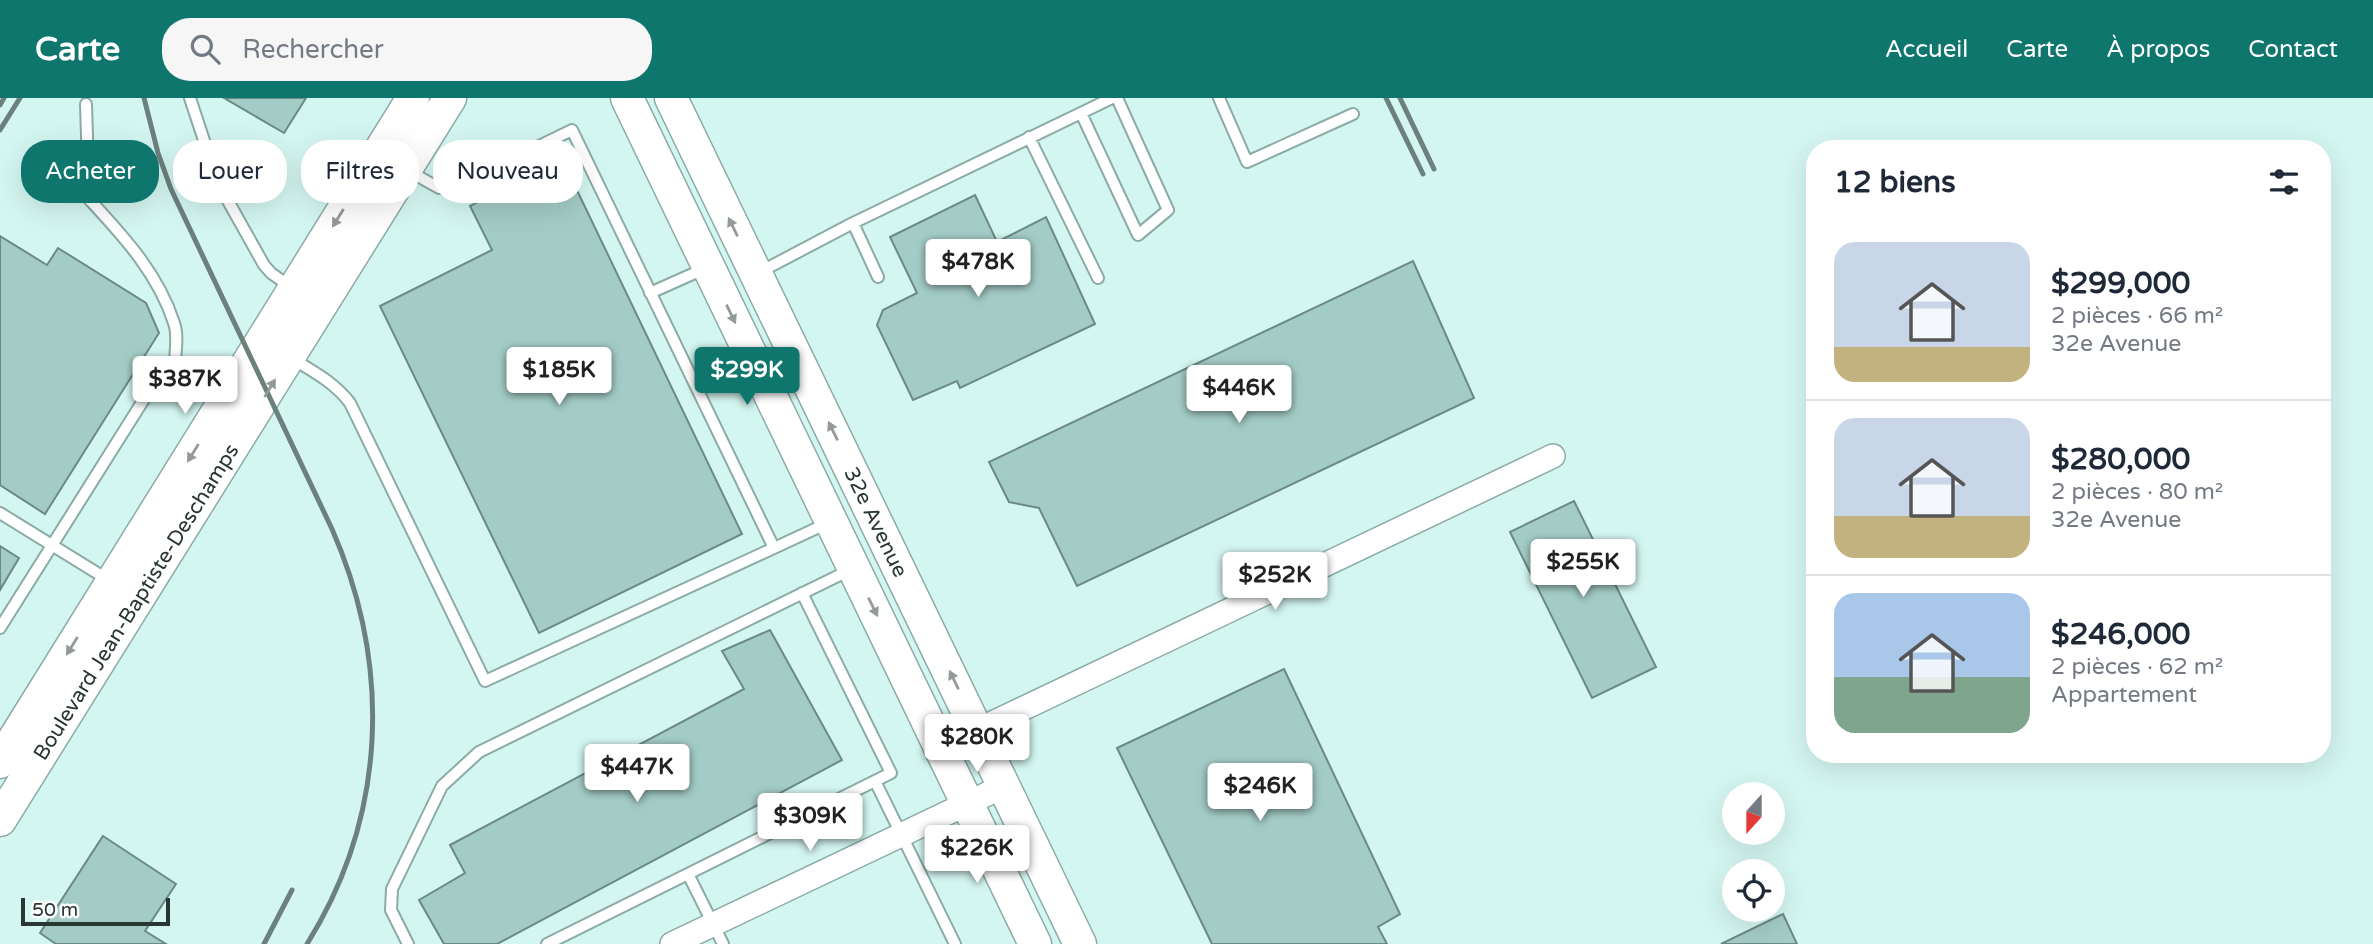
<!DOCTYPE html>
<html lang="fr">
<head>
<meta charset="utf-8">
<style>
  body { margin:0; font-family:"Varela Round",sans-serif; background:#f6f6f7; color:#1f2937; height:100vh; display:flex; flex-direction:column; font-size:26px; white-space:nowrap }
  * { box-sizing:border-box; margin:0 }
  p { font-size:23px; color:#747a83 }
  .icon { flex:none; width:38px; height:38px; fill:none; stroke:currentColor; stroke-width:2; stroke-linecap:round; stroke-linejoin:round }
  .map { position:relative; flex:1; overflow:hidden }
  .sheet { position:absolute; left:1806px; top:42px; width:525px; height:623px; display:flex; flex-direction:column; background:#fff; border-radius:28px; box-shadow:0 7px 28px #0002 }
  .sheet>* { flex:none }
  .banner { position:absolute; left:21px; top:42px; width:665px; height:63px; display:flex; gap:14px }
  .needle { width:46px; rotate:201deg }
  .tools { position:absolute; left:1722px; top:684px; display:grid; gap:14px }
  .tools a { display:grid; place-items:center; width:63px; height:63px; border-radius:50%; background:#fff; box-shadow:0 7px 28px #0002; font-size:35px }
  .scale { position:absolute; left:21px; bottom:18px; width:149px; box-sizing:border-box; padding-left:7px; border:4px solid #283634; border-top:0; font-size:19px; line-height:24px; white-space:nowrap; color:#283634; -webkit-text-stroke:5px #fff; paint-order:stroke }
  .price { position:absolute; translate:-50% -60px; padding:0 16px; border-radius:7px; background:#fff; color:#222; font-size:23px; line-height:46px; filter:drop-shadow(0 2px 4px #0008) }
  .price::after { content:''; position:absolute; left:50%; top:42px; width:21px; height:16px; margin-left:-10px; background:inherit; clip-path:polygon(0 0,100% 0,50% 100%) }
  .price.on { background:#0f766e; color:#fff }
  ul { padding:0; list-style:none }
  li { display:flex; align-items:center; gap:21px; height:175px; padding:0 28px }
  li+li { border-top:2px solid #e0e1e3 }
  li span { display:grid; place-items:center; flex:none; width:196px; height:140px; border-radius:21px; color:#555 }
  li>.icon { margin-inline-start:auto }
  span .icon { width:84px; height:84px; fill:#fffc; stroke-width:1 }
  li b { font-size:30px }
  h2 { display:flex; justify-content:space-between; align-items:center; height:84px; padding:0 28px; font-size:30px }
  .pill { padding:0 24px; border-radius:28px; background:#fff; box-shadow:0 7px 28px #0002; font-size:24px; line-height:63px }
  .pill.on { background:#0f766e; color:#fff }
  header { display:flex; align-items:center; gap:42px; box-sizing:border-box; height:98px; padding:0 35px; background:#0f766e; color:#fff }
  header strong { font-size:33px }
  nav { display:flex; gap:38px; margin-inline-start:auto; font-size:24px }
  .search { width:490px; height:63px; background:#f6f6f7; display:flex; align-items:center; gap:18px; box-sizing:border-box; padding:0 24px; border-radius:28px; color:#747a83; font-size:26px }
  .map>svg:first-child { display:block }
  .building { fill:#a4ccc6; stroke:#6b8a86; stroke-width:2 }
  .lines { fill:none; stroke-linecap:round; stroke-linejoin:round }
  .lane-casing { stroke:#8baba6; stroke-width:14 }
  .street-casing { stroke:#8baba6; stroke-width:26 }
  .secondary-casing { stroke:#8baba6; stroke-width:35 }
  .lane { stroke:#fff; stroke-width:10 }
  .street { stroke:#fff; stroke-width:23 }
  .secondary { stroke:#fff; stroke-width:32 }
  .rail { stroke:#6c817e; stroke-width:5 }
  .oneway { fill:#949a9a }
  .labels { text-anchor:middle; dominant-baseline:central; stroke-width:7; stroke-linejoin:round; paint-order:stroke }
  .street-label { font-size:21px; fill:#283634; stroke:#fff }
</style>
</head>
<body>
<header>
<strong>Carte</strong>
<div class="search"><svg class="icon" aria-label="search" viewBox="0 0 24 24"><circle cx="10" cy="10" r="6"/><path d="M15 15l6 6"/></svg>Rechercher</div>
<nav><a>Accueil</a><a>Carte</a><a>À propos</a><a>Contact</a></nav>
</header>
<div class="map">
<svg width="2373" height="846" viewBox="0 0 2373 846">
  <rect width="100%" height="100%" fill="#d4f6f1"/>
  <path class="building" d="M224,0H306L284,35Z
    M562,61L742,436L539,535L380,208L492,152L470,108Z
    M975,97L997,144L1046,119L1095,226L960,290L957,283L913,302L877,227L883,212L917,195L890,139Z
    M0,138L47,167L58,150L146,205L159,235L45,416L0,387Z
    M1413,163L1474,300L1077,488L1039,410L1009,404L989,364Z
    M1574,403L1656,569L1592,600L1510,434Z
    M0,448L19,460L0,492Z
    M770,532L842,662L497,846H444L419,802L465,775L450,747L744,591L722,553Z
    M1284,571L1400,816L1378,829L1387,846H1212L1117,650Z
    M103,738L176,786L145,833L166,846H56L40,835Z
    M1783,816L1797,846H1721Z"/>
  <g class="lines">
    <g class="lane-casing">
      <path id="lane" d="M190,0L218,85L264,167L271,175L292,190
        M1112,0L1081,15L1138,137L1168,112L1117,0
        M1219,0L1247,64L1353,16
        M86,6L89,101C123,138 158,175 174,225C178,236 176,250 175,262
        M1029,39L1098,180
        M407,72L439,90L455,89L572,32L774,450L830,424
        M853,125L878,179
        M758,175L853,125L1081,15
        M650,195L706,170
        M293,261C314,274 335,285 350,305L485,583L774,450
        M0,415L110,483
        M0,530L163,271L175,262L225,297
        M875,683L955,846
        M688,776L723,846
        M408,846L391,812L392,791L442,688L479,654L852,471
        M547,846L891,675L802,495"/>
    </g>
    <g class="street-casing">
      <path id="street" d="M978,632L1553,358
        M672,846L1004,688"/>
    </g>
    <g class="secondary-casing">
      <g id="secondary">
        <path d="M627,0L1035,846"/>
        <path id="s1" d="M671,0L1080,846"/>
        <path d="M0,664L413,0"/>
        <path id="s2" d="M0,722L450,0"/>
      </g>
    </g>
    <use href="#lane" class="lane"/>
    <use href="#street" class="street"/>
    <use href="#secondary" class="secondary"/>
    <path class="rail" d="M144,0L158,55L171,91L332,431C392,568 387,718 307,846
      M1386,0L1423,76
      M1400,0L1434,71
      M0,7L4,0
      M0,32L20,0
      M264,846L292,792"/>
  </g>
  <defs><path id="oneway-solid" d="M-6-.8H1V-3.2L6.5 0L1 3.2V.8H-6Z" transform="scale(1.75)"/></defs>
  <g class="oneway">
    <use href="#oneway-solid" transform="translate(338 120) rotate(122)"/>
    <use href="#oneway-solid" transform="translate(733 129) rotate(-116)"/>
    <use href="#oneway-solid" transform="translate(731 216) rotate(64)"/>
    <use href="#oneway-solid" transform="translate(270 290) rotate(-59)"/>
    <use href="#oneway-solid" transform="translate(833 333) rotate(-116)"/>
    <use href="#oneway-solid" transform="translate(193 355) rotate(122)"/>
    <use href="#oneway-solid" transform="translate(873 509) rotate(64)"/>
    <use href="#oneway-solid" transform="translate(72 548) rotate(122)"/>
    <use href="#oneway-solid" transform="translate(954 582) rotate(-116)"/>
  </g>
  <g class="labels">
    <g class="street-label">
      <text stroke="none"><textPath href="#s1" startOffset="471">32e Avenue</textPath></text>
      <text stroke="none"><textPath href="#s2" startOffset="257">Boulevard Jean-Baptiste-Deschamps</textPath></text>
    </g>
  </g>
</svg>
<div class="tools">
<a><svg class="needle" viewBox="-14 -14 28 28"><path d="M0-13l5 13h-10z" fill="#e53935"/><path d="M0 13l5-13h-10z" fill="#747a83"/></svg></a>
<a><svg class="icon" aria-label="locate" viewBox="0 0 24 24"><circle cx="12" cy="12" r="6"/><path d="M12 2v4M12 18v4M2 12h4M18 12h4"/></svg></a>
</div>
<div class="scale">50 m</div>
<b class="price" style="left:978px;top:201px">$478K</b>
<b class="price" style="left:559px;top:309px">$185K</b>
<b class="price on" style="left:747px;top:309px">$299K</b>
<b class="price" style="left:185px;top:318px">$387K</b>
<b class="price" style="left:1239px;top:327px">$446K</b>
<b class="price" style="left:1583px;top:501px">$255K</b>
<b class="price" style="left:1275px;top:514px">$252K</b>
<b class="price" style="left:977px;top:676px">$280K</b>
<b class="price" style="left:637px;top:706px">$447K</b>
<b class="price" style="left:1260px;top:725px">$246K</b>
<b class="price" style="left:810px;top:755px">$309K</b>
<b class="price" style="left:977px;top:787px">$226K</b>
<div class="banner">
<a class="pill on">Acheter</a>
<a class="pill">Louer</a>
<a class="pill">Filtres</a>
<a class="pill">Nouveau</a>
</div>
<section class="sheet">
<h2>12 biens<svg class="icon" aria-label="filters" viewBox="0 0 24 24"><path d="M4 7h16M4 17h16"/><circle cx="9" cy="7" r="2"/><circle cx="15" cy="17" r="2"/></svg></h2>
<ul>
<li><span style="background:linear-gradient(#c9d6e8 75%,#c2b280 0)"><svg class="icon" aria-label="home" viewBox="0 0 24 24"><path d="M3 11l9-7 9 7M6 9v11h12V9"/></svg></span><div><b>$299,000</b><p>2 pièces · 66 m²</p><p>32e Avenue</p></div></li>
<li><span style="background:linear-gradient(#c9d6e8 70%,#c2b280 0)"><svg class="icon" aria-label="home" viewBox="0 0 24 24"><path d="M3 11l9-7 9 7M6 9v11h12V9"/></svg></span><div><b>$280,000</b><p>2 pièces · 80 m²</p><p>32e Avenue</p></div></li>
<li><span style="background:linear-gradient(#a9c7e8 60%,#7fa58c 0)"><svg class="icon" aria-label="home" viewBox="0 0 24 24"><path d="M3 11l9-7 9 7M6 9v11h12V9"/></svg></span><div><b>$246,000</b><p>2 pièces · 62 m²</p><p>Appartement</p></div></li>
</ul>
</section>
</div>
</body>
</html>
